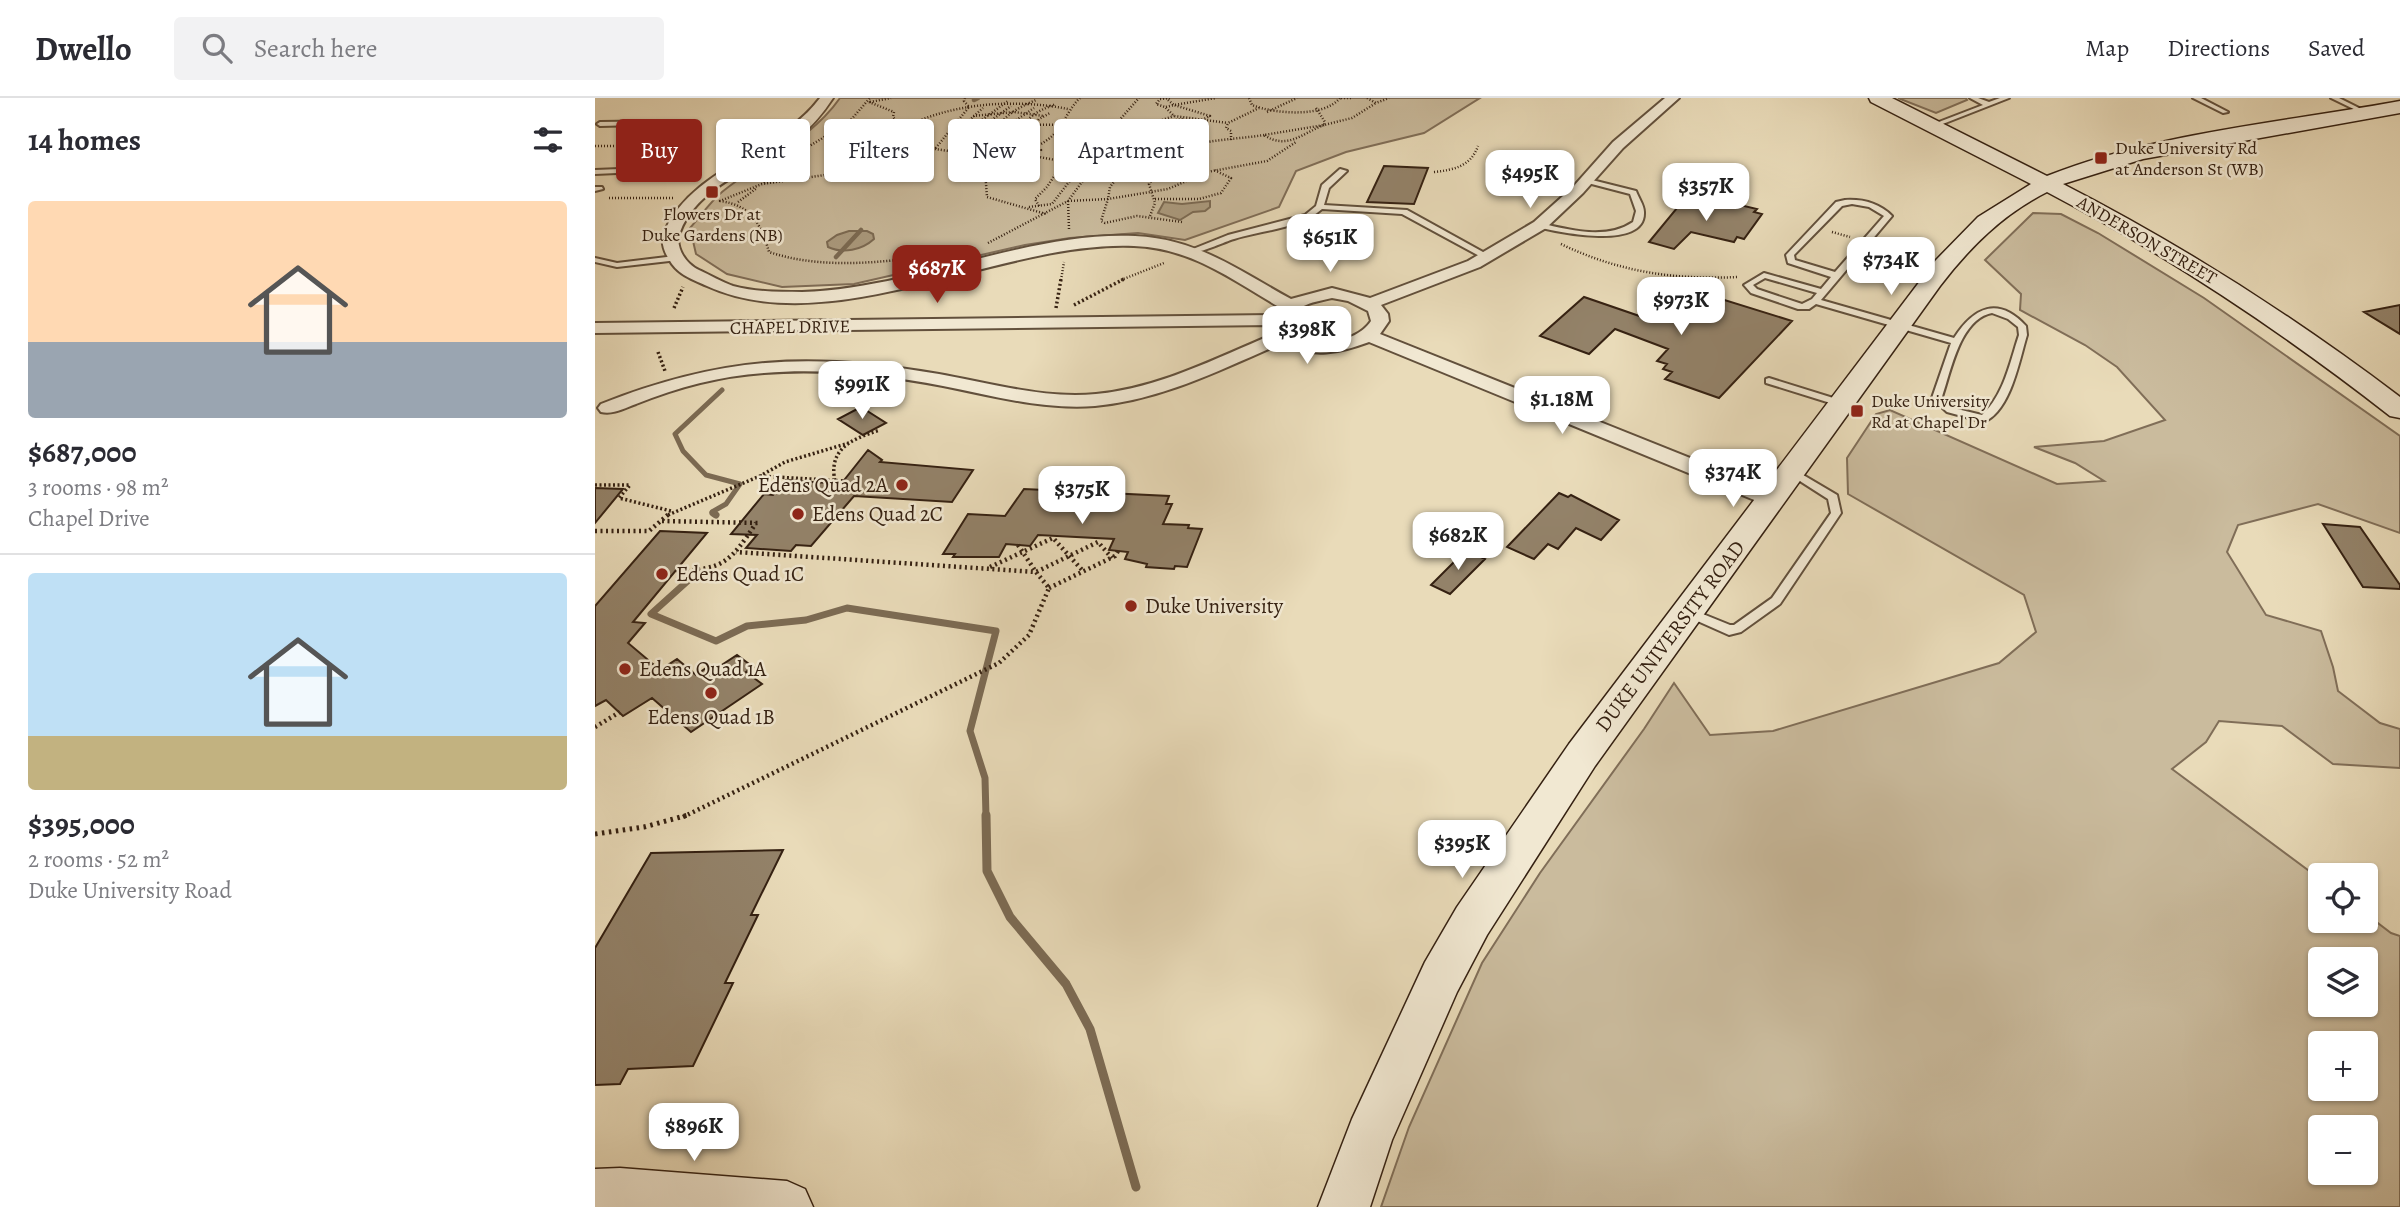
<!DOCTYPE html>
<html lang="en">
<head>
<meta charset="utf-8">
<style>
  body { margin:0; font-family:Alegreya,serif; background:#f2f2f3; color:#2b2b33; height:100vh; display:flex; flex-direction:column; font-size:26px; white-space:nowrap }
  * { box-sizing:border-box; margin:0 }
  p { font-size:23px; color:#7c7c81 }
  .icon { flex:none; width:38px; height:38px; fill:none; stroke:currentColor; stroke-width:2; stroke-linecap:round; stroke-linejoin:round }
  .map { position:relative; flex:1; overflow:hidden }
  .side { display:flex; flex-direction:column; background:#fff; width:595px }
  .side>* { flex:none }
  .hud { position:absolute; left:21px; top:21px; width:665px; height:63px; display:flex; gap:14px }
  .buttons { position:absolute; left:1713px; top:765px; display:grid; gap:14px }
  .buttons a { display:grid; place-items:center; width:70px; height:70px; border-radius:7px; background:#fff; box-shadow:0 2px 5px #0004; font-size:35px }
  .price { position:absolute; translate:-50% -60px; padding:0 16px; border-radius:14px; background:#fff; color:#222; font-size:23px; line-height:46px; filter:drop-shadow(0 2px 4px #0008) }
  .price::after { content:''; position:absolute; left:50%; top:42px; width:21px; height:16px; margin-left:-10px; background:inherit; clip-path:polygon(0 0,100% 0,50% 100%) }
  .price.current { background:#8f2418; color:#fff }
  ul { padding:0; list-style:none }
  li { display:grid; align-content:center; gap:14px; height:371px; padding:0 28px }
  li+li { border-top:2px solid #e1e1e2 }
  li span { display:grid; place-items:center; height:217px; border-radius:7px; color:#555 }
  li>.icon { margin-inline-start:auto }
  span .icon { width:126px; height:126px; fill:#fffc; stroke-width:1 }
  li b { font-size:30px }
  h2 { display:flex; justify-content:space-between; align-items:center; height:84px; padding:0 28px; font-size:30px }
  .chip { padding:0 24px; border-radius:7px; background:#fff; box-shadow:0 2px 5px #0004; font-size:24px; line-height:63px }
  .chip.current { background:#8f2418; color:#fff }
  header { display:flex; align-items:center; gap:42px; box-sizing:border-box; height:98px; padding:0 35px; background:#fff; border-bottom:2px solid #e1e1e2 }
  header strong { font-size:33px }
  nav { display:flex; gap:38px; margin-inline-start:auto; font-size:24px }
  .search { width:490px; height:63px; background:#f2f2f3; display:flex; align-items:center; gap:18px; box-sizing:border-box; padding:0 24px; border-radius:7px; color:#7c7c81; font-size:26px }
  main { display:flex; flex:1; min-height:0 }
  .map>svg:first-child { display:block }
  .green { fill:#cabb9d; stroke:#806e58; stroke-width:2; fill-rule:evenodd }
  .water { fill:#ac9c80; stroke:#7c6b54; stroke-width:2 }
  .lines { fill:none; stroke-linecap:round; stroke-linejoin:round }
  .stream-far3 { stroke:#7c6b54; stroke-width:4.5 }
  .stream-far2 { stroke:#7c6b54; stroke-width:5 }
  .stream-far1 { stroke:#7c6b54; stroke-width:7 }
  .stream { stroke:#7c6b54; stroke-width:9 }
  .building { fill:#938269; stroke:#352112; stroke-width:2 }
  .lane-casing { stroke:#62503c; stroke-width:4 }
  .street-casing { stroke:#62503c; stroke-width:4 }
  .secondary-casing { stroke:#352112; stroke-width:3 }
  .path-far3 { stroke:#352112; stroke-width:2.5; stroke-dasharray:1 2; stroke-linecap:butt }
  .path-far2 { stroke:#352112; stroke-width:3.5; stroke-dasharray:2 2.5; stroke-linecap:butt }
  .path-far1 { stroke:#352112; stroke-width:4.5; stroke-dasharray:2 3.5; stroke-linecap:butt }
  .path { stroke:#352112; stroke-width:5; stroke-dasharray:2.5 4.5; stroke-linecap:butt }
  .lane { fill:#f1e8d2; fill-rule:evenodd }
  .street { fill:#f1e8d2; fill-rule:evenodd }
  .secondary { fill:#f1e8d2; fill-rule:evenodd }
  .poi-dot { fill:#8f2418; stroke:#f1e8d2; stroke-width:2.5 }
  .labels { text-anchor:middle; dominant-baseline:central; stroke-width:5; stroke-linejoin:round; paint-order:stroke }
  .far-poi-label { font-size:18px; fill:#352112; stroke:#f1e8d2; text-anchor:start }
  .far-street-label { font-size:18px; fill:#352112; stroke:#f1e8d2 }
  .poi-label { font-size:21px; fill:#352112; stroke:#f1e8d2; text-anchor:start }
  .street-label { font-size:21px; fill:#352112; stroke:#f1e8d2 }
</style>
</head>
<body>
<header>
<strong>Dwello</strong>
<div class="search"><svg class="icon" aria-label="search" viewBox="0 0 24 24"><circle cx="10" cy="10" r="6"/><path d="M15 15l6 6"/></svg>Search here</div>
<nav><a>Map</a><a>Directions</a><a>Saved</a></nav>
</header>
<main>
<section class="side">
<h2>14 homes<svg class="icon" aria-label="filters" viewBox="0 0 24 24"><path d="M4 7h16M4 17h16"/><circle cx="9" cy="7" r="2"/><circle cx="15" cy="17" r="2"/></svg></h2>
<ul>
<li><span style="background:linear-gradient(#ffd9b3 65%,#9aa5b1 0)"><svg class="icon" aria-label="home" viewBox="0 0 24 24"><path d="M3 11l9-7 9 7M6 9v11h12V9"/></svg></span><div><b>$687,000</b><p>3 rooms · 98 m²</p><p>Chapel Drive</p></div></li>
<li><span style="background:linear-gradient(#bfe0f5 75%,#c2b280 0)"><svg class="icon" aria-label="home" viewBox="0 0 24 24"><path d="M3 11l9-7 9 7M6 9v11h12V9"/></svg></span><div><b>$395,000</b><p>2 rooms · 52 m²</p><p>Duke University Road</p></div></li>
</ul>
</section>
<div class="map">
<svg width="1805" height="1109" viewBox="0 0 1805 1109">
  <rect width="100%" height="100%" fill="#e9dbb9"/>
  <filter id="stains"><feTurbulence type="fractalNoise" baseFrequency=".00286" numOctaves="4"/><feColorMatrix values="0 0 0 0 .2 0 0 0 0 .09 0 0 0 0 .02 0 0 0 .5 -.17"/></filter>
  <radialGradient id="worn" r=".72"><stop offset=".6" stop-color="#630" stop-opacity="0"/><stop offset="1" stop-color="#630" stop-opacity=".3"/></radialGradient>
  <path class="green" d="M245,0H885L829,35L751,54L701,73L684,109L590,142L543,135L475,140L430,147L259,186L187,189L132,176L101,156L95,130C105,119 115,104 127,94C167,61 215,43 245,0Z
    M1303,0H1371L1372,2L1341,15Z
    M1438,115L1466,116L1503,135L1609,200L1805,338V435L1723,406L1643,427L1632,454L1671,517L1726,533L1738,569L1743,593L1785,625L1805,631V670L1738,666L1687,628L1624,623L1611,644L1577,671L1725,781L1726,822H1771V816L1796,835L1805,838V1109H786L814,1029L887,865L945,775L1049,631L1079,585L1115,637L1178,633L1404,565L1441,534L1429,497L1253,396L1252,360L1281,316L1295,312L1462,386L1509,383L1480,365L1439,349L1509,343L1570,322L1522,269L1490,247L1425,212L1426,196L1390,162ZM1726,861H1771V906H1726ZM1771,945V990H1726V945ZM1771,1029V1074H1726V1029Z"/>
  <path class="water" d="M615,103V109L610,113L598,114L585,122L563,115L569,104L587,106Z
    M254,133H272L278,136L279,141C267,152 248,156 233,149L232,144L242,137Z"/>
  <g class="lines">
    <path class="stream-far3" d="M379,2L383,0
      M241,159L266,132"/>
    <path class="stream-far2" d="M120,417L117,414L131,406L145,386L111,377L88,353L80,336L127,292"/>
    <path class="stream-far1" d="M118,415L121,417
      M97,479L56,516L121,543L152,528L211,522L252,510L401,533L375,633L390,680L391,719"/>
    <path class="stream" d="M391,717L392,773L415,819L471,886L495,931L541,1089"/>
  </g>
  <path class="building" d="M789,68L833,70L819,106L772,104Z
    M1091,99L1138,110L1141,106L1162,111L1159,114L1167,116L1149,141L1142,139L1139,144L1096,134L1079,151L1054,144Z
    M1094,191L1197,223L1124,300L1070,281L1077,274L1068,271L1072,266L1062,263L1073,251L1020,231L994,256L945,238L989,199L1059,223Z
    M1805,207V236L1769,214Z
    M266,309L291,325L268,337L243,321Z
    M273,352L287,362L285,364L378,372L357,404L259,398L216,448L201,447L196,453L151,450L162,437L136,436L169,396L178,397L191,382L246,386Z
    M0,390L28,391L0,425Z
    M429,391L574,398L571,406H577L568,426L594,427L593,430L607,431L592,469L580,468L579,471L551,469L552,466L530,461L533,454L514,452L519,441L443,437L435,448L411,446L404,459H358L360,456H348L373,416L410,418Z
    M964,395L973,399L976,397L1024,422L1006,442L981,430L963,451L953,446L939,461L912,449Z
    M1728,426L1765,429L1805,487V491L1768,489Z
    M65,433L112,435L38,524L50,525L33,545L65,572L82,561L101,577L111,570L116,574L142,557L158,569L151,574L167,586L96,634L57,600L28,618L11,602L0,608V508Z
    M871,452L890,461L855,496L836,487Z
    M188,752L156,817H163L130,885H138L98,968L33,971L25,986L0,987V850L56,755Z"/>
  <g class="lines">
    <g class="lane-casing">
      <path id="lane" d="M1375,0H1383L1394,4L1405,0H1414L1340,29H1336V27L1388,7Z
        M1598,0H1606L1633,14L1628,15Z
        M1736,0H1744L1774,15L1769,16Z
        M81,23L83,24V26L5,28L2,26L5,24Z
        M25,71V75H22L0,76V72Z
        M745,71L752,73L734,90L729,107L812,112L897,159L890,161L807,116L727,111C704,131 667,132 639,141C628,144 602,158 593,153L633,137L710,117L721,108L727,87Z
        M989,80L1041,93C1043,99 1049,107 1049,114C1051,153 963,134 942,129V125H945C974,132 1012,142 1038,124L1041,113L1035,96L989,84Z
        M0,89H7L8,91L0,93Z
        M1250,102C1268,101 1284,105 1297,118L1226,202L1359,240C1379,209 1403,198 1431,228L1432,237C1424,263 1416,312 1389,324L1352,314L1337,300L1356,245L1221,206L1214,211H1203L1156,195L1149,187L1169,175L1226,191L1236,179L1193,165L1191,157L1241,104ZM1257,106L1274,109L1289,118L1240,174L1200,162L1199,157L1247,108ZM1170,180L1222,195L1217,201L1207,206L1162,191L1158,187ZM1397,215L1413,221L1423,229L1424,237C1415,264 1409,297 1387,317L1358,310L1347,299C1356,273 1365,221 1397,215Z
        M80,158L84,160L83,162L22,169L0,164V160L22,165Z
        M1174,280L1251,304L1253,306L1251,308H1245L1171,285V281Z
        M1198,371L1242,397L1246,415L1185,506L1146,534L1134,537L1089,517L1087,514L1089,511L1093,510L1135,527H1139L1177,500L1236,415L1233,401L1194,376L1193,374Z"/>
    </g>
    <g class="street-casing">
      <path id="street" d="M225,0H238C228,15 218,28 203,39C166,68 103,86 85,134C79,149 91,166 104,172C115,177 127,184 138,188C160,194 184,194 207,194C319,191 431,133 540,138C603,141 643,172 696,201L737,190L775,200L873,163L939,124L978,89L1018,44L1070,0H1084L1028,50L988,95L951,130L885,169L786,207L793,216L794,223L785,236L1185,396L1188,401L1185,406H1169L774,244C747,254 715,262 690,244C629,270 568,302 500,308C449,312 398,298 348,288C290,277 229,270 169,275C125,278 83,289 41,306C30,310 18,317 6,314L3,310L6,306C128,258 216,254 344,276C395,285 448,301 501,296C565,290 623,259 681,235L678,227L0,235V225L679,217L684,209C636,181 596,150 539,148C407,142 237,245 112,188C99,182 86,178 77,166C70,156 64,144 70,132C99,69 184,55 225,0ZM737,200L753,203L773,213L776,223C759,248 707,254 694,224C701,206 720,204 737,200Z"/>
    </g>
    <g class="secondary-casing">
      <path id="secondary" d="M1274,0H1297L1452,78C1559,35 1691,24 1805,3V15L1548,61L1468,86C1587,147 1698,218 1805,299V320L1795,318C1686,233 1574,158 1452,94C1408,116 1375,149 1345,188L1000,668L892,837L862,894L797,1042L775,1109H723L757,1021L830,864L862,809L974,646L1341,162L1383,119L1436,86L1276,4Z
        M25,1070L192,1083L210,1091L218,1109H0V1071Z"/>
    </g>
    <path class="path-far3" d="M575,0L565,1L561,6L570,9L579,18L633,25
      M654,0L657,7C679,16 729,20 745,0
      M746,0H757
      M772,0L781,5L794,0
      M573,2L579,7L621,0
      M274,4L299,14L298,19L303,25
      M275,4L296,0
      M571,9L579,7L615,18L607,22
      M721,10L730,24L729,27L757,20L781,5
      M672,14L702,0
      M378,18L419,14L449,18
      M394,24L416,8
      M566,24L588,21
      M385,25H393
      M393,25L396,27L393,29L385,28Z
      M420,25L427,27L416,29Z
      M380,27L413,3
      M427,27L521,26
      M729,27C706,36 692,52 669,37Z
      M378,29L390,30
      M244,30L269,38L319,40L328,48
      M378,30L377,44L390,73L392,99L451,116
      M563,30L565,28L561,24L579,18
      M566,30L573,32L584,51L561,52V32Z
      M389,31L390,48
      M260,33L289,28L286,25L311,27
      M266,33L264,29L286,25
      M441,38L438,30L444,21L455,15
      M308,39L300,35C348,5 418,0 473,11
      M363,39L404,41L439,36
      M636,42V33L631,30L633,25L664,10
      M418,45L414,27L439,10
      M363,46L368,28L388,10
      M436,47L427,39C427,19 445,12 461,6
      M0,48H54
      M340,51C375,56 427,64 456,39C468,29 473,11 485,0
      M409,53L401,41C402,19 423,10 441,2
      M417,53L421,61L439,58L446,52L441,47
      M203,55L254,24L275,0
      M839,74C859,72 876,68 883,48
      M169,85L193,62
      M14,100H78
      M560,101H604L626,95L636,80L619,72
      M473,103L513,101L515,89L525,76L564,68
      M473,103L474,131
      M143,104L162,90
      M444,108L440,101L452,89L468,65L505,58
      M434,109L457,106L487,67L439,58
      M555,118L560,105L554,86L564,72L563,66C592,40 632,43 669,37
      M587,124L542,118L510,125L506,123L513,101L573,91L612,74L672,63L701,44
      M1237,134L1255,139
      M393,145L473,103L506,58L521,26L544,0
      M966,146C1024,174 1079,182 1143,179
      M340,158C285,164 228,172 174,154C166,126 156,107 125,103L167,86L272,71L326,50L340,51L374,9L369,3L370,0
      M466,182L469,164
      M526,182L569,165"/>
    <path class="path-far2" d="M479,207L529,181
      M79,210L88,189
      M461,210L466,181
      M63,254L70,273
      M165,378L248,383
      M0,387H35L24,400L76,413
      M242,391C230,353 253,342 285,332
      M73,417L165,378L190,364L254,345"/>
    <path class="path-far1" d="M67,423L165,425
      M0,433H54L75,415
      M423,447L441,474L503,444L517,460
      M395,469L458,440L488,473
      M81,472C128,473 136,463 161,425
      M454,490L520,458L523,453
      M0,629L25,614
      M88,719L404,565L434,537L454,490L441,474L141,454"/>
    <path class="path" d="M0,736L49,729L93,717"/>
    <use href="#lane" class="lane"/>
    <use href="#street" class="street"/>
    <use href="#secondary" class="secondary"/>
  </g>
  <g class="poi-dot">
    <rect x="1499" y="53" width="14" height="14" rx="3.5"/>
    <rect x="110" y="87" width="14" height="14" rx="3.5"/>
    <rect x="1255" y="306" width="14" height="14" rx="3.5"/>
    <circle cx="307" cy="387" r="7"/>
    <circle cx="203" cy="416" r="7"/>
    <circle cx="67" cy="476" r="7"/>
    <circle cx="536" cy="508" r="7"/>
    <circle cx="30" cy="571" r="7"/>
    <circle cx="116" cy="595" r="7"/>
  </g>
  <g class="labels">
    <g class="far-poi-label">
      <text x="1520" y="50">Duke University Rd<tspan x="1520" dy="21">at Anderson St (WB)</tspan></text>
      <text x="117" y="116" text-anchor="middle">Flowers Dr at<tspan x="117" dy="21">Duke Gardens (NB)</tspan></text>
      <text x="1276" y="303">Duke University<tspan x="1276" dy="21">Rd at Chapel Dr</tspan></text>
    </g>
    <g class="far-street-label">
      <text transform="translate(1552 142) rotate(30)">ANDERSON STREET</text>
      <text transform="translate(195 229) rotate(-1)">CHAPEL DRIVE</text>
    </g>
    <g class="poi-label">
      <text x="293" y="387" text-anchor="end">Edens Quad 2A</text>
      <text x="217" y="416">Edens Quad 2C</text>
      <text x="81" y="476">Edens Quad 1C</text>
      <text x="550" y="508">Duke University</text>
      <text x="44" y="571">Edens Quad 1A</text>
      <text x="116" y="619" text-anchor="middle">Edens Quad 1B</text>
    </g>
    <g class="street-label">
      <text transform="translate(1075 538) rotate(-53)">DUKE UNIVERSITY ROAD</text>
    </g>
  </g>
  <rect width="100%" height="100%" filter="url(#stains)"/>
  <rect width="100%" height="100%" fill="url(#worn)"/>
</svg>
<div class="buttons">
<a><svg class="icon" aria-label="locate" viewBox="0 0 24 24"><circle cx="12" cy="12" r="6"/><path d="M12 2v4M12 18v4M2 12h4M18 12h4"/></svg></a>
<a><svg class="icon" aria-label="layers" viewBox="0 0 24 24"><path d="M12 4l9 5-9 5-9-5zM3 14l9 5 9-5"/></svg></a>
<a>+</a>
<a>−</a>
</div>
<b class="price" style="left:935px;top:112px">$495K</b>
<b class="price" style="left:1111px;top:125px">$357K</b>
<b class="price" style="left:735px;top:176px">$651K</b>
<b class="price" style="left:1296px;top:199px">$734K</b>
<b class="price current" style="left:342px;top:207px">$687K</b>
<b class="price" style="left:1086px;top:239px">$973K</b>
<b class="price" style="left:712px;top:268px">$398K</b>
<b class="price" style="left:267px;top:323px">$991K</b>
<b class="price" style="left:967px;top:338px">$1.18M</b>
<b class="price" style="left:1138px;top:411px">$374K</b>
<b class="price" style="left:487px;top:428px">$375K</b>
<b class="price" style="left:863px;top:474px">$682K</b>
<b class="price" style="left:867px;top:782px">$395K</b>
<b class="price" style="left:99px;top:1065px">$896K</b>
<div class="hud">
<a class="chip current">Buy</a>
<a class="chip">Rent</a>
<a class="chip">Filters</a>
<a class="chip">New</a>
<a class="chip">Apartment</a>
</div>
</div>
</main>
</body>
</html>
